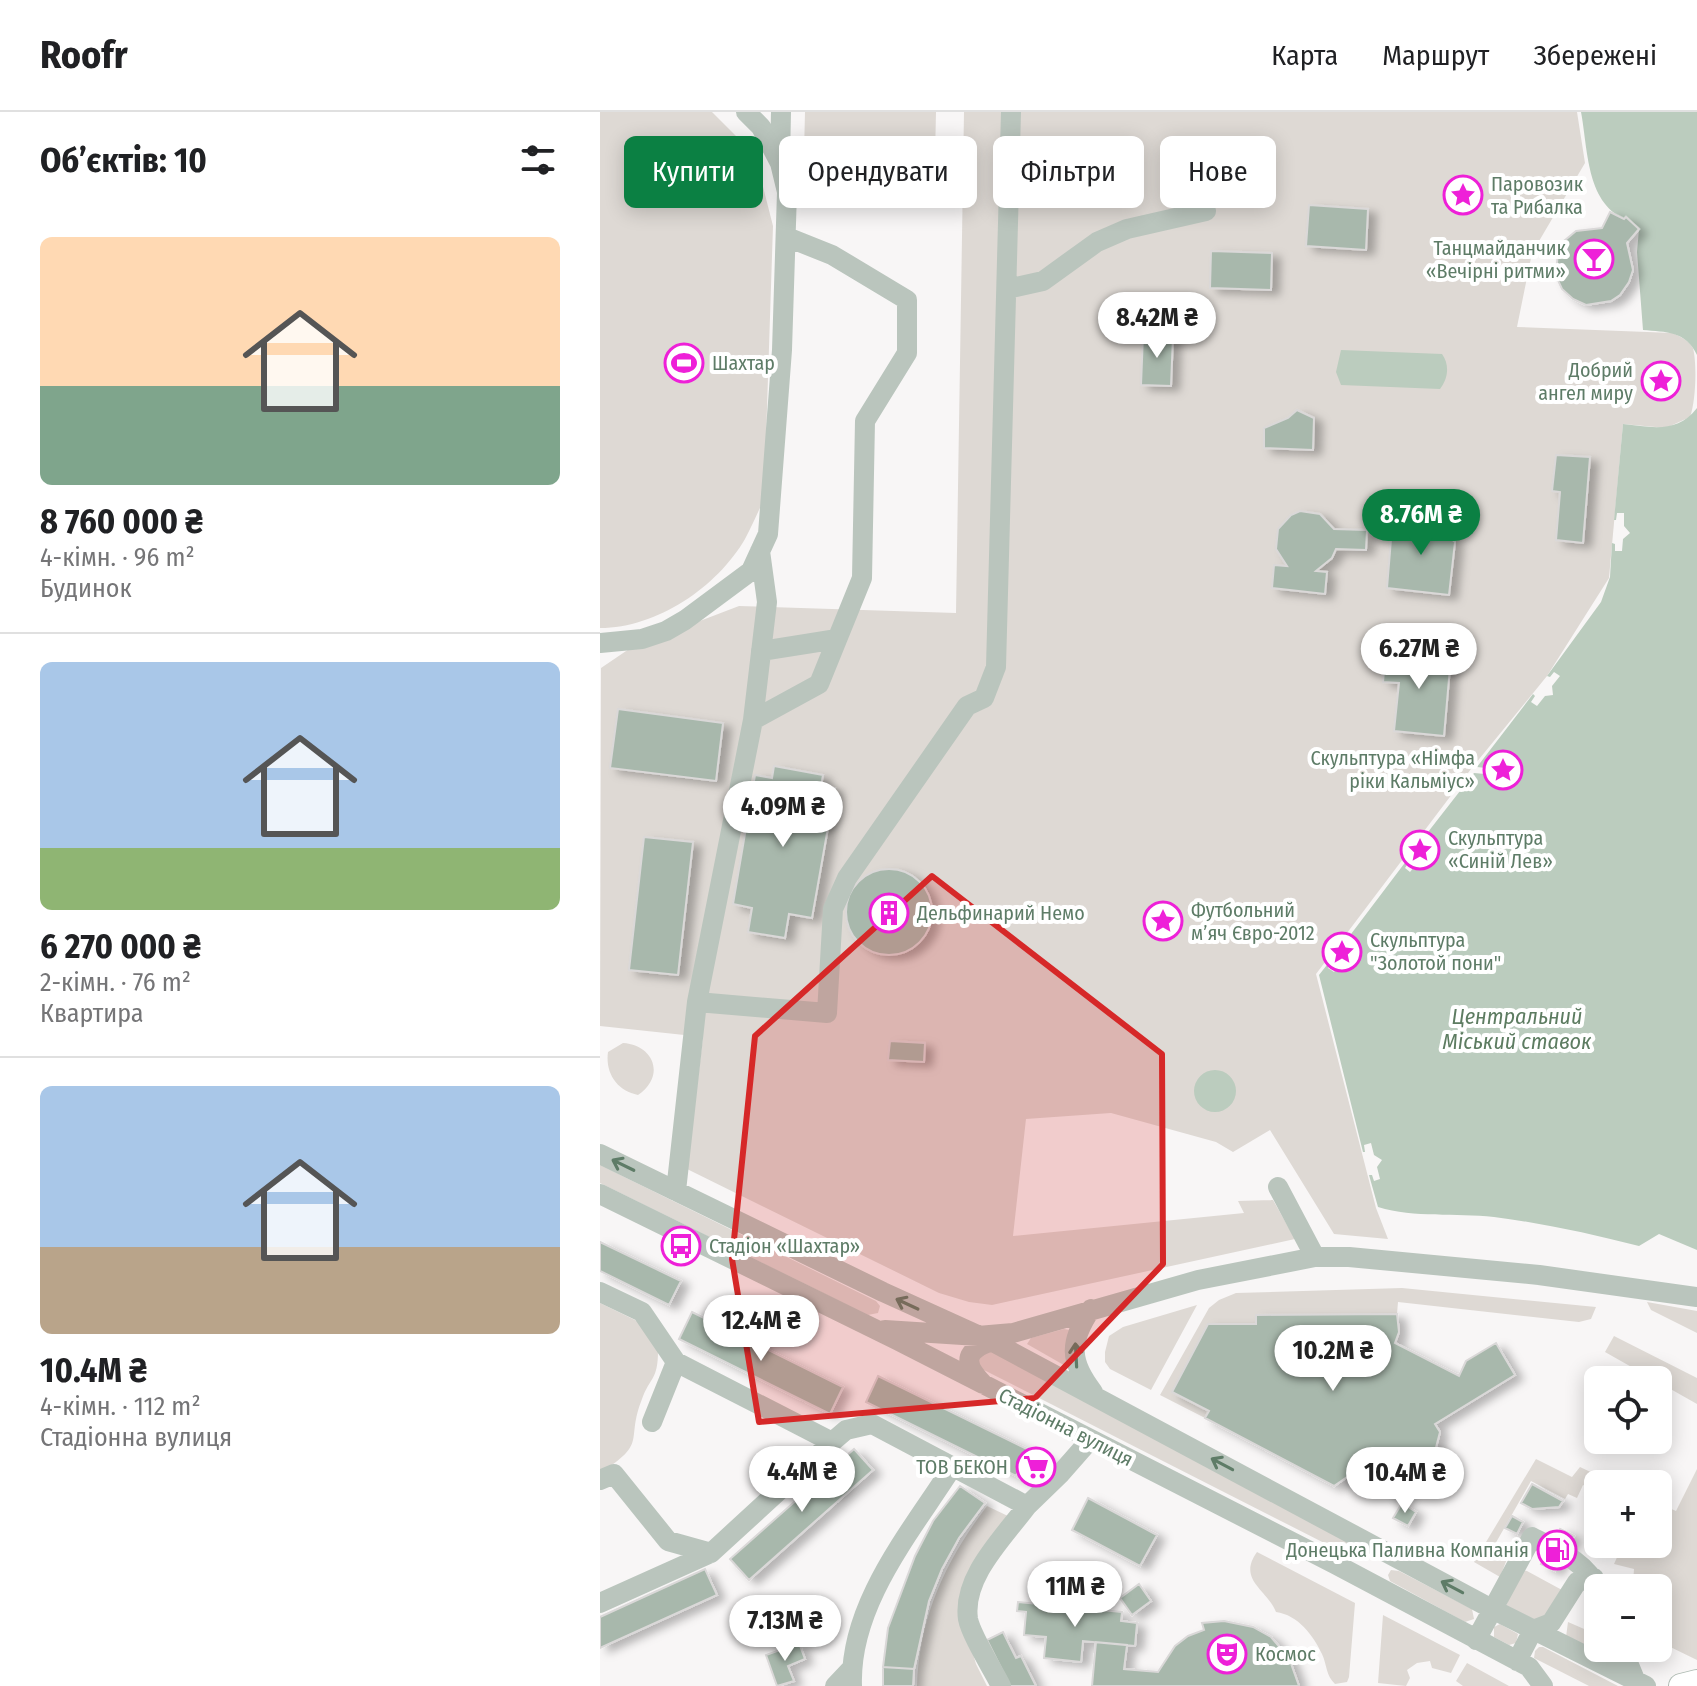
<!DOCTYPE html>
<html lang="uk">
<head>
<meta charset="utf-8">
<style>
  body { margin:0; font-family:"Fira Sans Condensed",sans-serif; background:#f6f6f6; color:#202124; height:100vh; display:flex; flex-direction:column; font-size:30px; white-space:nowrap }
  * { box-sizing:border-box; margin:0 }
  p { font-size:26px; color:#757577 }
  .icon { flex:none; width:44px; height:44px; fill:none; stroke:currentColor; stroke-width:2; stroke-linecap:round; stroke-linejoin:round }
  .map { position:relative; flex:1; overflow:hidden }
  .side { display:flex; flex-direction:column; background:#fff; width:600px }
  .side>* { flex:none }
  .guide { position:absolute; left:24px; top:24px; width:760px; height:72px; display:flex; gap:16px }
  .tools { position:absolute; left:984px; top:1254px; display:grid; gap:16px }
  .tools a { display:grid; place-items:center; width:88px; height:88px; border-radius:12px; background:#fff; box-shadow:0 4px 20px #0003; font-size:40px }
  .price { position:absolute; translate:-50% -68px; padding:0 18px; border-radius:28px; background:#fff; color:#222; font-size:26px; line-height:52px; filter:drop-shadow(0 2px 4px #0008) }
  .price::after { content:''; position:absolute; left:50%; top:48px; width:24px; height:18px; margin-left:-12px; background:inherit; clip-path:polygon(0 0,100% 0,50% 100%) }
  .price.active { background:#0b8043; color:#fff }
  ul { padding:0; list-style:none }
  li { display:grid; align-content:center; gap:16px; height:424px; padding:0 40px }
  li+li { border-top:2px solid #e0e0e0 }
  li span { display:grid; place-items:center; height:248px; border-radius:12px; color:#555 }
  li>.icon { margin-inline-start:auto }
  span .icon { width:144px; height:144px; fill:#fffc; stroke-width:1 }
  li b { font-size:34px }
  h2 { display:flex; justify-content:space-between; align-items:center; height:96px; padding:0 40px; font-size:34px }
  .pill { padding:0 28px; border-radius:12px; background:#fff; box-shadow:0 4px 20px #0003; font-size:28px; line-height:72px }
  .pill.active { background:#0b8043; color:#fff }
  header { display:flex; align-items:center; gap:48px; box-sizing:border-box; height:112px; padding:0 40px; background:#fff; border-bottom:2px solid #e0e0e0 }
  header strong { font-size:38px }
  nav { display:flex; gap:44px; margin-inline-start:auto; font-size:28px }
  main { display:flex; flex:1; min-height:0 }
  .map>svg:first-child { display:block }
  .green { fill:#ded9d4 }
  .water { fill:#bbccbe }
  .building { fill:#a8b8ac; stroke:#dad8d8; stroke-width:2; filter:url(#shadow) }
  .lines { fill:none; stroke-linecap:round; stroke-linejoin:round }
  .major-casing { stroke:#aebab2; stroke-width:26 }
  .minor { stroke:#bac5bd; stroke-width:20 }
  .major { stroke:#fff; stroke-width:24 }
  .oneway { stroke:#5e7c67 }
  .marked { fill:#d62828; fill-opacity:0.2; stroke:#d62828; stroke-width:6; stroke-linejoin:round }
  .labels { text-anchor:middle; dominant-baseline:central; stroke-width:8; stroke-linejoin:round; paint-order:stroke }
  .poi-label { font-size:20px; fill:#5e7c67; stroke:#fff; text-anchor:start }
  .street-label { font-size:20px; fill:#5e7c67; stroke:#fff }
  .water-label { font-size:22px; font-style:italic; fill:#5d7c61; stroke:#fff }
</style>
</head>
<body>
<header>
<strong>Roofr</strong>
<nav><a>Карта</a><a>Маршрут</a><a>Збережені</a></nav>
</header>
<main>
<section class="side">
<h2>Об’єктів: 10<svg class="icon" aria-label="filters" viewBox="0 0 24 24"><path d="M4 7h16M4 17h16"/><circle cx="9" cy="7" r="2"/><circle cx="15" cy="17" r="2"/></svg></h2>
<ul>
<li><span style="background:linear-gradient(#ffd9b3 60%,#7fa58c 0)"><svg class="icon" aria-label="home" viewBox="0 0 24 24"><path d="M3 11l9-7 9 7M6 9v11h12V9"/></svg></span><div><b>8 760 000 ₴</b><p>4-кімн. · 96 m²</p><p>Будинок</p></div></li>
<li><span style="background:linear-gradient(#a9c7e8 75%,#8fb573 0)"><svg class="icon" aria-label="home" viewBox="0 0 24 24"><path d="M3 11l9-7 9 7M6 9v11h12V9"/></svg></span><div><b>6 270 000 ₴</b><p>2-кімн. · 76 m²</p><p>Квартира</p></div></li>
<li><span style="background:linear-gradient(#a9c7e8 65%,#b9a48a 0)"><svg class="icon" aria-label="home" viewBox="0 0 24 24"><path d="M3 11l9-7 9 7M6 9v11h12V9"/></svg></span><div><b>10.4M ₴</b><p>4-кімн. · 112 m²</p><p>Стадіонна вулиця</p></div></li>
</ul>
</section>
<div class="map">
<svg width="1097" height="1574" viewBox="0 0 1097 1574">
  <defs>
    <filter id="shadow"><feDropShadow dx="8" dy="4.5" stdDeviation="4" flood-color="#0004"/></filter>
  </defs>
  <rect width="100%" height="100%" fill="#f8f6f6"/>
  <path class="green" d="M0,0H112L137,25L159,59L173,114L164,387C158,400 152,414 145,427C117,475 57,516 0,516Z
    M205,0H336L335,45L204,41Z
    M364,0H977L985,51L932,141L917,215L1073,221C1081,225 1088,228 1093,236C1097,251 1096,289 1090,305L1066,316L1023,312L1009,466L947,564L871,657L716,862L776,1096L788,1127L734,1122L670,1018L633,1040L616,1030L511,1001L426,1007L413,1124L644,1101L638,1089L673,1088L695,1127L392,1193L369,1190L339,1181L87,1057L103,925L0,914L1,556L32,535L139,494L356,501Z
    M23,931C54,933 66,964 38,983C17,979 5,961 8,940Z
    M0,1053L276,1189L280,1194L278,1201L268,1203L0,1071Z
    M802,1176L996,1195L991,1207L979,1210L798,1190L797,1202L656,1203V1212H609L572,1280L609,1299L605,1306L560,1283L609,1196L619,1188L636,1181Z
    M1047,1190L1097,1199V1221L1051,1198Z
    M0,1191L39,1210L58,1239C58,1268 50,1265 42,1287C25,1330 49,1330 0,1361Z
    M597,1193L551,1278L510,1257L505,1250V1240L509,1224L523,1215Z
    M464,1217L470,1218L469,1256L427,1232L431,1226Z
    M1014,1224L1097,1266V1292L1005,1240Z
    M387,1237L747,1427L750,1436L745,1440L740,1439L378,1255L379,1240Z
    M936,1347L972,1365L980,1355L1016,1372H998V1381L983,1373L977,1386L968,1382L965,1387L931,1369L894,1434L904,1441L907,1447L900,1465L874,1450Z
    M1097,1357V1548L1058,1529V1476H1025L1033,1471L1034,1457L1014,1452L1023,1432H1058V1391L1076,1399Z
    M387,1394L410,1405L361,1501L376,1552L387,1574H317C319,1505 346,1448 387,1394Z
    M657,1440L755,1491L749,1565L747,1570L735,1572C726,1564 727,1553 722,1542C713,1523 698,1503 676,1500C667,1477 637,1468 657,1440Z
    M791,1458L799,1459L872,1497L874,1507L865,1510L790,1469L788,1463Z
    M920,1458L927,1459L962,1478L944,1512L906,1494Z
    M783,1503L860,1543L851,1561L832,1556L830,1549L817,1551L807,1558L810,1566L806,1574L778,1571Z
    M968,1510L998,1523V1536H1011L1009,1545L966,1525Z
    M900,1512L918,1522L916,1531L909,1533L894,1525V1515Z
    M939,1535H943L1018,1574H989L934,1546L935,1539Z
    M867,1551L909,1574H910H863L856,1569Z"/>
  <path class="water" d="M981,0H1097V243C1086,219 1066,220 1043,218L1037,140L1039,117L1027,105L1024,107C986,89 988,37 981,0Z
    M741,238L842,242C850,253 848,267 840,277L741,273L736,260Z
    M1097,296V1138L1059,1122L1039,1134C991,1122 942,1111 894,1105C855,1101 815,1106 778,1095L769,1063H772L774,1069L780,1067L777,1055L782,1048L774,1043L771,1031L764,1033L765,1040H763L719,863L730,849L732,850L728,856L734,860L742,850L751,849L750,840L757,830L751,825L747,831L745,830L807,748L809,750L805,756L810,760L818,750L827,749L826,740L834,730L828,725L823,731L821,729L874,661L885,662C891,679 907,683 919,669L921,655L912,643C900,640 890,643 886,656L877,655L933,582L935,584L931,590L937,594L945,584L953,583L952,574L960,564L954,560L950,565L947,564L1001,490L1010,465L1012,431L1015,432V439H1022L1023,427L1030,421L1024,414V401H1017L1016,408H1014L1023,312C1052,315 1077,322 1097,296Z
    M594 979a21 21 0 1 1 42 0a21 21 0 1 1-42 0Z"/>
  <path class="building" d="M709,93L768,97L766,138L706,134Z
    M1010,100L1024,107L1026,105L1039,117L1027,131L1033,158L1029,170L1020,183L1011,189L986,193L973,187L962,177L956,164L958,139L964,129L976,119L1002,116Z
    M611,139L672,141L671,178L610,176Z
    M543,223L573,224L571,274L541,273Z
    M697,298L714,306L713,338L664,336V316L688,306Z
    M956,343L990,345L983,431L956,428L960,380L952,379Z
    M700,399L720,402L734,417L767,418L766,438L736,437L732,446L716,459L727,460L725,482L672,476L674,453L687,454L676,437L678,417L691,403Z
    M823,407L847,410L846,423L855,430L849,483L787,476L792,415L800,410L818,411Z
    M786,538L851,544L844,624L794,619L799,571L783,570Z
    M18,597L123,611L116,669L10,656Z
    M174,654L223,663L221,674L235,676L212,806L189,802L185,826L148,820L152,796L133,792L155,663L172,666Z
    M44,725L93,730L78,863L29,858Z
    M246 800a43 43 0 1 1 86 0a43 43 0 1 1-86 0Z
    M290,929L325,931L324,950L288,948Z
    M0,1130L81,1169L69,1193L0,1159Z
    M92,1200L243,1275L230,1302L79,1227Z
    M797,1202L799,1220L795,1231L859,1264L866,1249L896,1231L915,1263L835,1312L840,1320L832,1351L818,1368L800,1378L791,1381L785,1374L756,1359L734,1374L605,1306L609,1299L572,1280L608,1212H656V1203Z
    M278,1264L429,1338L416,1364L266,1290Z
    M254,1337L273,1358L149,1468L130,1447Z
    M429,1338L453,1350L447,1361L442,1359L428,1370L416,1364Z
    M932,1372L963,1389L959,1395L932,1397L921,1391Z
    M360,1374L385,1391L359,1426L342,1457L329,1489L314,1557L283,1555L288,1516L315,1444L333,1409Z
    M488,1386L557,1423L540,1454L472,1418Z
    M802,1391L816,1400L808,1414L793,1406Z
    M912,1404L923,1410L917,1422L905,1416Z
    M960,1417L974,1424L955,1459L941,1452Z
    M105,1457L117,1483L0,1536V1505Z
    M539,1472L551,1489L532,1503L520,1486Z
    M418,1490L522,1500L521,1509L537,1511L535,1534L483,1529L481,1550L444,1546L446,1525L424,1523L426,1500L417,1499Z
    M624,1509L653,1515L671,1525L689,1546L699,1574H492L496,1530L527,1533L524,1557L558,1560L575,1534L588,1524L604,1518L602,1511Z
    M403,1520L416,1546L421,1544L436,1574H410L387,1528Z
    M199,1531L205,1547L188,1554L194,1569L177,1574L166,1543Z
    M283,1555L314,1557L313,1574H283Z"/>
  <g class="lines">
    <g class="major-casing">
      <path id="major" d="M1081,1574L1097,1570"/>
    </g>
    <path class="minor" d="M180,48L181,0
      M407,177L443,169L497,130L527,117L606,99
      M0,531L42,527L66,519L85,508L151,459L168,422L182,238L187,80L180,51L161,15L146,0
      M161,539L237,527
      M153,608L219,572L262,466L265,309L307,241V188L232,143L187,125
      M97,890L227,901L233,797L247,766L367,594L384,586L396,555L411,0
      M0,1042L283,1180L391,1229L892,1497L1046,1574
      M678,1075L715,1145
      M76,1079L97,890L153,608L167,490L160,439
      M0,1082L297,1228L735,1452L929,1555L943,1574
      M0,1180L42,1200L76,1250L232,1330L246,1318L272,1312L427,1394L461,1361L490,1328
      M491,1197C469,1230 469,1249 493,1280
      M285,1218L378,1224L413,1221L598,1168L715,1145H749L939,1163L1097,1185
      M383,1272C361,1249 366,1238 394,1228
      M52,1310L76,1250
      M0,1368L14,1362L68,1429L111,1441
      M0,1491L111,1441L232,1330
      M876,1528L932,1425C957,1438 987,1450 998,1477
      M1022,1536L1036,1570
      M917,1549L933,1518L951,1511L977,1470L994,1466
      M235,1574L252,1556
      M252,1574C249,1492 311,1420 353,1354
      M401,1574C393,1558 371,1523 368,1507C362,1465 404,1425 427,1394"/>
    <use href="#major" class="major"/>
  </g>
  <defs><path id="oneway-shaft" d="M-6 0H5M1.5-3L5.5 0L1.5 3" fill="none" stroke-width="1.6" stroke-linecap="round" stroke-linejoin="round" transform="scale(2)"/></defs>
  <g class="oneway">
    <use href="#oneway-shaft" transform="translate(23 1053) rotate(-154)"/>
    <use href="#oneway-shaft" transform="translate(307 1192) rotate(-155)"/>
    <use href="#oneway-shaft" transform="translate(476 1243) rotate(-93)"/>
    <use href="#oneway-shaft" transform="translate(622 1352) rotate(-152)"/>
    <use href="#oneway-shaft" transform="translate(852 1475) rotate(-152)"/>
  </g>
  <path class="marked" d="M332,764L562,942L563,1152L435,1286L159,1310L132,1147L155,924Z"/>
  <defs>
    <g id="sight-ring" transform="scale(2)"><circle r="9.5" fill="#fff" stroke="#ee20d8" stroke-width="1.5"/><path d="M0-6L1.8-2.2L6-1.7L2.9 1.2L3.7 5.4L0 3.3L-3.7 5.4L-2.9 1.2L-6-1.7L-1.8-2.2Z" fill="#ee20d8"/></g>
    <g id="bar-ring" transform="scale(2)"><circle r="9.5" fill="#fff" stroke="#ee20d8" stroke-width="1.5"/><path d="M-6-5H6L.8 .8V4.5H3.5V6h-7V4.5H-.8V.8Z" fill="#ee20d8"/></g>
    <g id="stadium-ring" transform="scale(2)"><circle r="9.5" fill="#fff" stroke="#ee20d8" stroke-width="1.5"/><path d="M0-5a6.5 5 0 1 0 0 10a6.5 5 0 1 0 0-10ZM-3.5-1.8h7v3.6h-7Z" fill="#ee20d8"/></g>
    <g id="building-ring" transform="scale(2)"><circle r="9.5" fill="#fff" stroke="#ee20d8" stroke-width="1.5"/><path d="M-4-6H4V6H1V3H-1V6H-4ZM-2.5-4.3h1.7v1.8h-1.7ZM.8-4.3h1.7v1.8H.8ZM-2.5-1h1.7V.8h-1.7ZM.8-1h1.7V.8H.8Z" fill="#ee20d8"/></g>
    <g id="bus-ring" transform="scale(2)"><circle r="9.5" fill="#fff" stroke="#ee20d8" stroke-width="1.5"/><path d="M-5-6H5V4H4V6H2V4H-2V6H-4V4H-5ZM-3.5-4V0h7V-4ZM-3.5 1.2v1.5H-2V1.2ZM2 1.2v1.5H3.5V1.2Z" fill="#ee20d8"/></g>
    <g id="supermarket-ring" transform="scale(2)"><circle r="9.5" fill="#fff" stroke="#ee20d8" stroke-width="1.5"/><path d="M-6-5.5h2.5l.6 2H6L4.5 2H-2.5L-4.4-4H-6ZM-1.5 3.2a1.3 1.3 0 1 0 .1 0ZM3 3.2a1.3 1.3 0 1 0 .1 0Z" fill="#ee20d8"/></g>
    <g id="fuel-ring" transform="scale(2)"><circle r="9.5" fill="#fff" stroke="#ee20d8" stroke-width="1.5"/><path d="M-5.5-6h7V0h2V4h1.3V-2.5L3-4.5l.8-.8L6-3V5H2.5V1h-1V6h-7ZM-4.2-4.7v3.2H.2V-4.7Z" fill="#ee20d8"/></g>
    <g id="theatre-ring" transform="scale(2)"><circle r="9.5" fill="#fff" stroke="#ee20d8" stroke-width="1.5"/><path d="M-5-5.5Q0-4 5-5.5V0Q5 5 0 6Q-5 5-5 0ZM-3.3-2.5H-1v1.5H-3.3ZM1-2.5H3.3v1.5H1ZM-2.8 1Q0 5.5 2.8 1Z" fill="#ee20d8"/></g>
  </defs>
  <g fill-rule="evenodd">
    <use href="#sight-ring" x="863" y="83"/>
    <use href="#bar-ring" x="994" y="147"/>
    <use href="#stadium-ring" x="84" y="251"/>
    <use href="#sight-ring" x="1061" y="269"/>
    <use href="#sight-ring" x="903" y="658"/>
    <use href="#sight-ring" x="820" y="738"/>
    <use href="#building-ring" x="289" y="801"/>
    <use href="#sight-ring" x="563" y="809"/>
    <use href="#sight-ring" x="742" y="840"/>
    <use href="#bus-ring" x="81" y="1134"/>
    <use href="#supermarket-ring" x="436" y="1355"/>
    <use href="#fuel-ring" x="957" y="1438"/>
    <use href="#theatre-ring" x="627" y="1542"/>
  </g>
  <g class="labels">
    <g class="poi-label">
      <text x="891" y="72">Паровозик<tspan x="891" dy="23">та Рибалка</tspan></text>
      <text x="966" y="136" text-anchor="end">Танцмайданчик<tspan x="966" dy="23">«Вечірні ритми»</tspan></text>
      <text x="112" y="251">Шахтар</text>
      <text x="1033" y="258" text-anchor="end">Добрий<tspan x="1033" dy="23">ангел миру</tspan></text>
      <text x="875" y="646" text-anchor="end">Скульптура «Німфа<tspan x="875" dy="23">ріки Кальміус»</tspan></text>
      <text x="848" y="726">Скульптура<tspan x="848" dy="23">«Синій Лев»</tspan></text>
      <text x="591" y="798">Футбольний<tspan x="591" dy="23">мʼяч Євро-2012</tspan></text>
      <text x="317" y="801">Дельфинарий Немо</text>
      <text x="770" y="828">Скульптура<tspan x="770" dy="23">"Золотой пони"</tspan></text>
      <text x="109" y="1134">Стадіон «Шахтар»</text>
      <text x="408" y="1355" text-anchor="end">ТОВ БЕКОН</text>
      <text x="929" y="1438" text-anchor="end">Донецька Паливна Компанія</text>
      <text x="655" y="1542">Космос</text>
    </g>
    <g class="street-label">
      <text transform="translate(466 1315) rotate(27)">Стадіонна вулиця</text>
    </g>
    <g class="water-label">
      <text x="917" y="904">Центральний<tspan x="917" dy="25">Міський ставок</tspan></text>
    </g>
  </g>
</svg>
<div class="tools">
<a><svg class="icon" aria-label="locate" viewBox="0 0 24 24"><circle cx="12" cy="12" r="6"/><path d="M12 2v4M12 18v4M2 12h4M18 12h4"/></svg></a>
<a>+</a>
<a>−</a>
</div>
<b class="price" style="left:557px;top:248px">8.42M ₴</b>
<b class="price active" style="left:821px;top:445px">8.76M ₴</b>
<b class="price" style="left:819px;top:579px">6.27M ₴</b>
<b class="price" style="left:183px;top:737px">4.09M ₴</b>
<b class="price" style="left:161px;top:1251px">12.4M ₴</b>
<b class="price" style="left:733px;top:1281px">10.2M ₴</b>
<b class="price" style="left:202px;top:1402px">4.4M ₴</b>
<b class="price" style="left:805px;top:1403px">10.4M ₴</b>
<b class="price" style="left:475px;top:1517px">11M ₴</b>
<b class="price" style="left:185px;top:1551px">7.13M ₴</b>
<div class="guide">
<a class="pill active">Купити</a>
<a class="pill">Орендувати</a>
<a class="pill">Фільтри</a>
<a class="pill">Нове</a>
</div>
</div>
</main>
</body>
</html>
